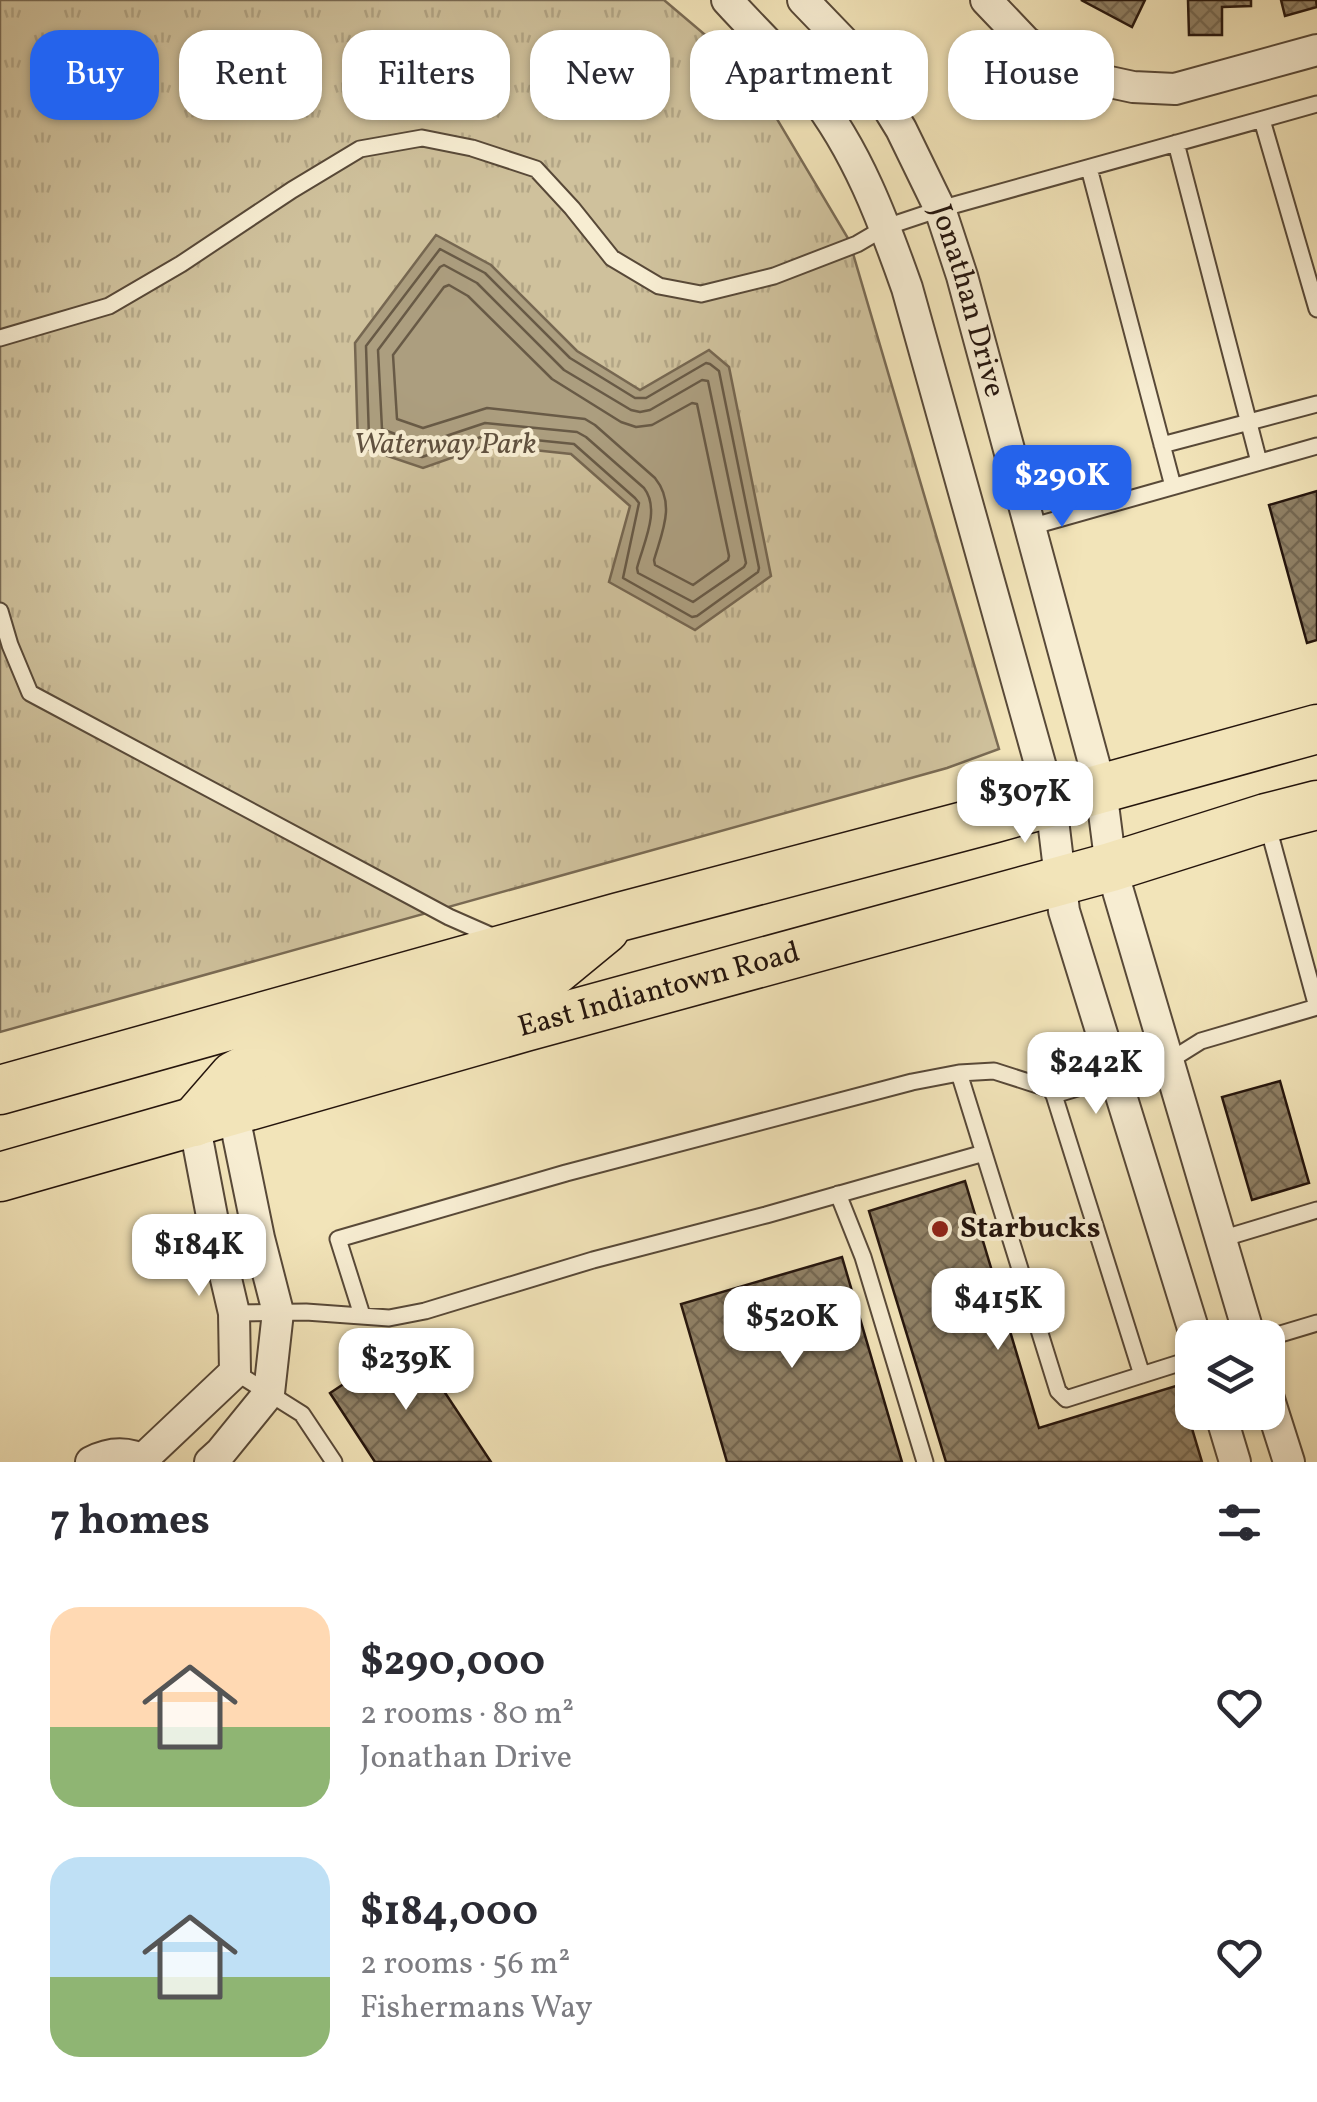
<!DOCTYPE html>
<html lang="en">
<head>
<meta charset="utf-8">
<style>
  body { margin:0; font-family:Vollkorn,serif; background:#f2f2f3; color:#2b2b33; height:100vh; display:flex; flex-direction:column; font-size:38px; white-space:nowrap }
  * { box-sizing:border-box; margin:0 }
  p { font-size:32px; color:#7c7c81 }
  .icon { flex:none; width:55px; height:55px; fill:none; stroke:currentColor; stroke-width:2; stroke-linecap:round; stroke-linejoin:round }
  .map { position:relative; height:1462px; overflow:hidden }
  .details { display:flex; flex-direction:column; background:#fff; flex:1 }
  .details>* { flex:none }
  .guide { position:absolute; left:30px; top:30px; width:1258px; height:90px; display:flex; gap:20px }
  .tools { position:absolute; left:1175px; top:1320px; display:grid; gap:20px }
  .tools a { display:grid; place-items:center; width:110px; height:110px; border-radius:20px; background:#fff; box-shadow:0 2px 8px #0004; font-size:50px }
  .price { position:absolute; translate:-50% -85px; padding:0 22px; border-radius:20px; background:#fff; color:#222; font-size:32px; line-height:65px; filter:drop-shadow(0 2px 5px #0008) }
  .price::after { content:''; position:absolute; left:50%; top:60px; width:30px; height:22px; margin-left:-15px; background:inherit; clip-path:polygon(0 0,100% 0,50% 100%) }
  .price.active { background:#2563eb; color:#fff }
  ul { padding:0; list-style:none }
  li { display:flex; align-items:center; gap:30px; height:250px; padding:0 50px }
  li span { display:grid; place-items:center; flex:none; width:280px; height:200px; border-radius:30px; color:#555 }
  li>.icon { margin-inline-start:auto }
  span .icon { width:120px; height:120px; fill:#fffc; stroke-width:1 }
  li b { font-size:42px }
  h2 { display:flex; justify-content:space-between; align-items:center; height:120px; padding:0 50px; font-size:42px }
  .tag { padding:0 35px; border-radius:30px; background:#fff; box-shadow:0 2px 8px #0004; font-size:35px; line-height:90px }
  .tag.active { background:#2563eb; color:#fff }
  .map>svg:first-child { display:block }
  .grass { fill:url(#grass-tufts); stroke:#7a6b54; stroke-width:2.5 }
  .water { fill:#ac9e7f; stroke:#766751; stroke-width:2.5 }
  .lines { fill:none; stroke-linecap:round; stroke-linejoin:round }
  .shore { stroke:#685a46; stroke-width:2.5 }
  .building { fill:url(#building-cross-hatch); stroke:#25150d; stroke-width:2.5 }
  .lane-casing { stroke:#584938; stroke-width:19 }
  .street-casing { stroke:#584938; stroke-width:34 }
  .primary-casing { stroke:#25150d; stroke-width:51 }
  .lane { stroke:#f7edd2; stroke-width:15 }
  .street { stroke:#f7edd2; stroke-width:30 }
  .primary { stroke:#f2e4b9; stroke-width:48 }
  .poi-dot { fill:#8f2418; stroke:#f7edd2; stroke-width:4 }
  .labels { text-anchor:middle; dominant-baseline:central; stroke-width:8; stroke-linejoin:round; paint-order:stroke }
  .street-label { font-size:30px; fill:#25150d; stroke:#f7edd2 }
  .park-label { font-size:30px; font-style:italic; fill:#60513f; stroke:#f7edd2 }
  .poi-label { font-size:30px; font-weight:bold; fill:#25150d; stroke:#f7edd2; text-anchor:start }
</style>
</head>
<body>
<div class="map">
<svg width="1317" height="1462" viewBox="0 0 1317 1462">
  <defs>
    <pattern id="grass-tufts" width="24" height="20" patternUnits="userSpaceOnUse" patternTransform="scale(2.5)"><rect width="24" height="20" fill="#cfc19c"/><path d="M3 7l-1-3M5 7V3M7 7l1-3M15 17l-1-3M17 17v-4M19 17l1-3" fill="none" stroke="#b2a585"/></pattern>
    <pattern id="building-cross-hatch" width="8" height="8" patternUnits="userSpaceOnUse" patternTransform="scale(2.5)"><rect width="8" height="8" fill="#908166"/><path d="M0 0l8 8M0 8l8-8" fill="none" stroke="#756852"/></pattern>
  </defs>
  <rect width="100%" height="100%" fill="#f2e4b9"/>
  <filter id="stains"><feTurbulence type="fractalNoise" baseFrequency=".002" numOctaves="4"/><feColorMatrix values="0 0 0 0 .2 0 0 0 0 .09 0 0 0 0 .02 0 0 0 .5 -.17"/></filter>
  <radialGradient id="worn" r=".72"><stop offset=".6" stop-color="#630" stop-opacity="0"/><stop offset="1" stop-color="#630" stop-opacity=".3"/></radialGradient>
  <path class="grass" d="M0,0H664L749,72L849,240L999,749L947,768L0,1032Z"/>
  <path class="water" d="M436,235L491,265L577,351L640,390L709,350L729,367L771,576L695,630L609,582L630,506L571,454L488,445L423,468L358,446L355,343Z"/>
  <g class="lines">
    <path class="shore" d="M440,249L485,273L570,358L635,398H646L706,363L710,364L719,371L759,568L758,572L697,616L692,617L623,578L639,503L635,498L574,444L487,435L422,457L369,438L366,346Z
      M444,265L477,283L564,370L631,410L640,412L650,410L702,380L708,381L746,563L744,567L693,602L638,573L637,568C643,544 661,510 644,488L586,437L577,432L485,423L422,444L382,429L378,350L440,267Z
      M449,285L468,296L552,379L621,422L636,427L652,425L692,403L697,404L729,556L728,560L693,585L655,565L654,560C662,532 676,504 655,478L595,425L585,419L487,408L423,428L397,419L393,355L444,287Z"/>
  </g>
  <path class="building" d="M1081,0H1145L1132,27Z
    M1188,0H1251V6L1222,7V35H1189Z
    M1281,0H1316L1317,7L1285,16Z
    M833,49L858,86L835,102L809,64Z
    M1317,491V640L1307,643L1269,505Z
    M1280,1081L1309,1183L1252,1200L1222,1097Z
    M965,1181L1039,1428L1179,1385L1202,1462H946L869,1211Z
    M842,1257L902,1462H727L681,1304Z
    M410,1340L491,1462H375L330,1393Z"/>
  <g class="lines">
    <g class="lane-casing">
      <path id="lane" d="M1262,120L1317,309
        M1176,143L1259,462
        M1089,168L1173,486
        M0,338L109,306L181,264L292,190L360,149L422,138L472,148L536,169L572,208L612,258L659,286L701,294L774,276L857,244L886,227L940,209L1317,104
        M1162,445L1317,404
        M1030,527L1317,446
        M0,611L10,645L30,693L449,917L499,939
        M1267,823L1317,1007
        M959,1073L1058,1391L1066,1399L1192,1359
        M1054,1095L1169,1061L1201,1041L1317,1007
        M838,1194L863,1257L925,1462
        M1221,1239L1317,1210
        M234,1313L306,1312L389,1318L425,1311L593,1260L766,1215L984,1153
        M362,1315L338,1239L566,1173L912,1082L959,1073L994,1071L1050,1089L1054,1095L1142,1375
        M1267,1338L1317,1323
        M235,1372L302,1414L334,1462"/>
    </g>
    <g class="street-casing">
      <g id="street">
        <path d="M727,0C755,31 786,60 811,92C857,150 883,220 907,288L1051,803L1064,911L1196,1338"/>
        <path id="s1" d="M803,0L855,54L901,129L940,209L962,276L1101,789L1111,867L1250,1338"/>
        <path d="M986,0L1026,42L1062,66L1096,79L1133,87L1175,89L1317,50"/>
        <path d="M1268,1396L1289,1462"/>
        <path d="M1220,1412L1235,1462"/>
        <path d="M143,1459L235,1372L234,1313L215,1232L194,1122"/>
        <path d="M91,1462C110,1452 128,1451 147,1462"/>
        <path d="M210,1462L221,1452L269,1393L278,1312L259,1238L233,1111"/>
      </g>
    </g>
    <g class="primary-casing">
      <g id="primary">
        <path d="M0,1090L619,917L991,819L1317,729"/>
        <path d="M194,1122L234,1076L266,1059L504,992L554,971L605,929"/>
        <path id="s2" d="M0,1177L525,1027L1111,867L1266,818L1317,805"/>
      </g>
    </g>
    <use href="#lane" class="lane"/>
    <use href="#street" class="street"/>
    <use href="#primary" class="primary"/>
  </g>
  <circle class="poi-dot" cx="940" cy="1229" r="10"/>
  <g class="labels">
    <g class="street-label">
      <text stroke="none"><textPath href="#s1" startOffset="348">Jonathan Drive</textPath></text>
      <text stroke="none"><textPath href="#s2" startOffset="685">East Indiantown Road</textPath></text>
    </g>
    <g class="park-label">
      <text x="445" y="445">Waterway Park</text>
    </g>
    <g class="poi-label">
      <text x="960" y="1229">Starbucks</text>
    </g>
  </g>
  <rect width="100%" height="100%" filter="url(#stains)"/>
  <rect width="100%" height="100%" fill="url(#worn)"/>
</svg>
<div class="tools">
<a><svg class="icon" aria-label="layers" viewBox="0 0 24 24"><path d="M12 4l9 5-9 5-9-5zM3 14l9 5 9-5"/></svg></a>
</div>
<b class="price active" style="left:1062px;top:530px">$290K</b>
<b class="price" style="left:1025px;top:846px">$307K</b>
<b class="price" style="left:1096px;top:1117px">$242K</b>
<b class="price" style="left:199px;top:1299px">$184K</b>
<b class="price" style="left:998px;top:1353px">$415K</b>
<b class="price" style="left:792px;top:1371px">$520K</b>
<b class="price" style="left:406px;top:1413px">$239K</b>
<div class="guide">
<a class="tag active">Buy</a>
<a class="tag">Rent</a>
<a class="tag">Filters</a>
<a class="tag">New</a>
<a class="tag">Apartment</a>
<a class="tag">House</a>
</div>
</div>
<section class="details">
<h2>7 homes<svg class="icon" aria-label="filters" viewBox="0 0 24 24"><path d="M4 7h16M4 17h16"/><circle cx="9" cy="7" r="2"/><circle cx="15" cy="17" r="2"/></svg></h2>
<ul>
<li><span style="background:linear-gradient(#ffd9b3 60%,#8fb573 0)"><svg class="icon" aria-label="home" viewBox="0 0 24 24"><path d="M3 11l9-7 9 7M6 9v11h12V9"/></svg></span><div><b>$290,000</b><p>2 rooms · 80 m²</p><p>Jonathan Drive</p></div><svg class="icon" aria-label="heart" viewBox="0 0 24 24"><path d="M12 20l-8-8c-3-5 5-10 8-4 3-6 11-1 8 4z"/></svg></li>
<li><span style="background:linear-gradient(#bfe0f5 60%,#8fb573 0)"><svg class="icon" aria-label="home" viewBox="0 0 24 24"><path d="M3 11l9-7 9 7M6 9v11h12V9"/></svg></span><div><b>$184,000</b><p>2 rooms · 56 m²</p><p>Fishermans Way</p></div><svg class="icon" aria-label="heart" viewBox="0 0 24 24"><path d="M12 20l-8-8c-3-5 5-10 8-4 3-6 11-1 8 4z"/></svg></li>
</ul>
</section>
</body>
</html>
